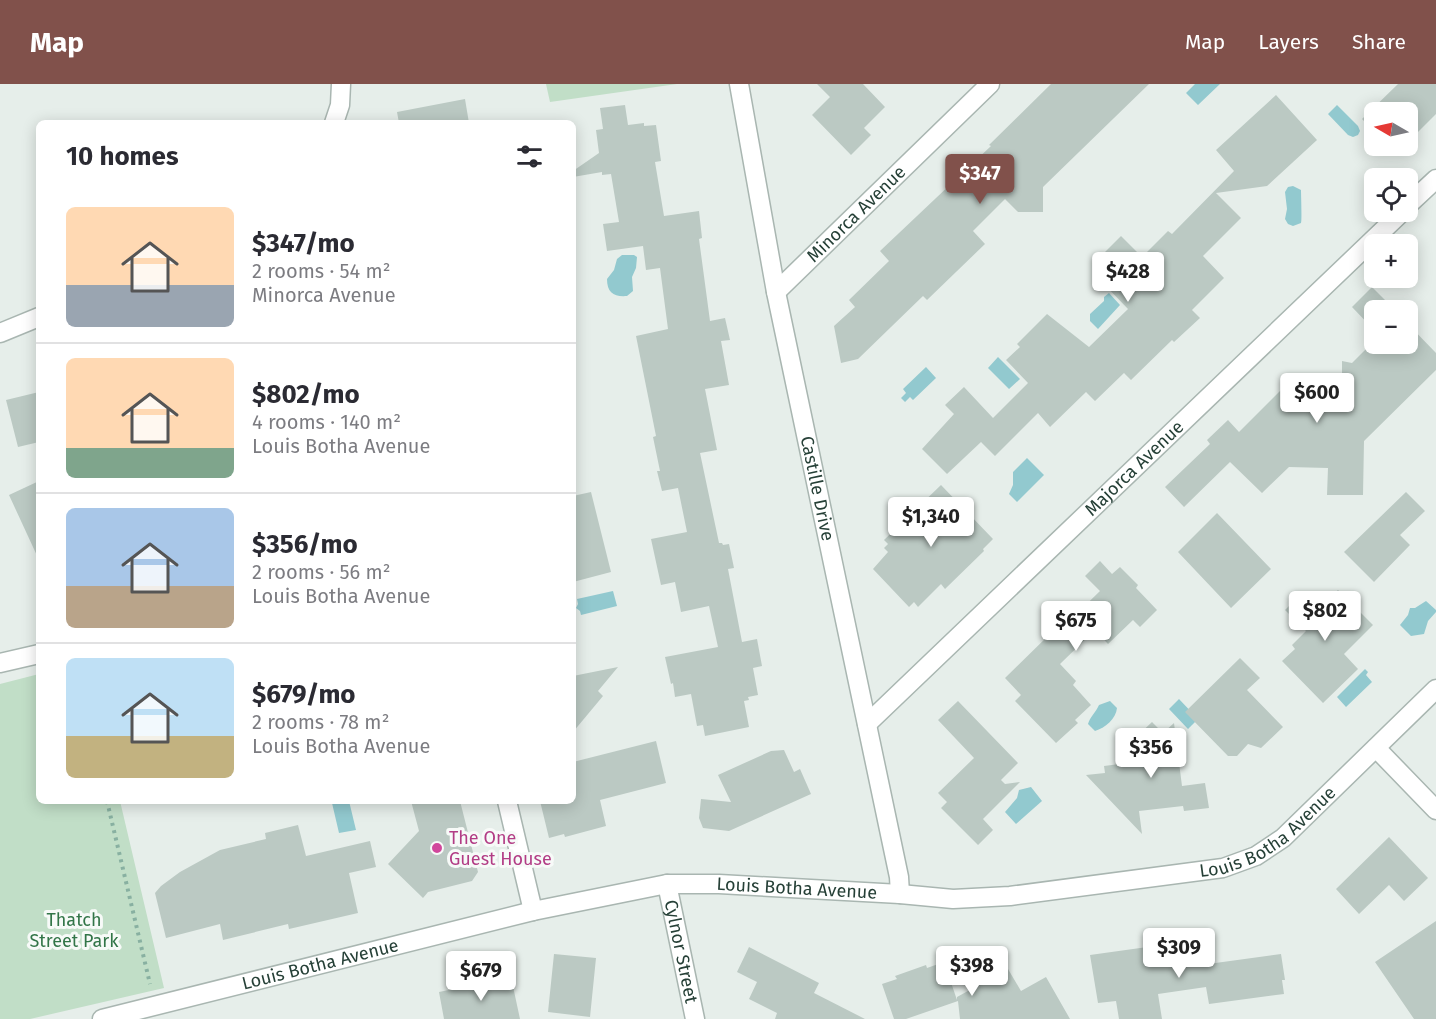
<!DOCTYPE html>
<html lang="en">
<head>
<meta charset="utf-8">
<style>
  body { margin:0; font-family:"Fira Sans",sans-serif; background:#f2f2f3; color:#2b2b33; height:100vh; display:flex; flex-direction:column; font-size:22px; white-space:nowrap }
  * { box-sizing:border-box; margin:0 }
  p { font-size:20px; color:#7c7c81 }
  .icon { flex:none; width:33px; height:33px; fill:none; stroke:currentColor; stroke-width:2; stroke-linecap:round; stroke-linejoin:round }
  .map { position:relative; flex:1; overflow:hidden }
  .drawer { position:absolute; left:36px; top:36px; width:540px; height:684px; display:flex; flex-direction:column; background:#fff; border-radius:9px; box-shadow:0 3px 15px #0003 }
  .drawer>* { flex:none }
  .needle { width:39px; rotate:279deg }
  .fabs { position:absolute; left:1364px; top:18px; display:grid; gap:12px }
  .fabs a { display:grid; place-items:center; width:54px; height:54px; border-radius:9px; background:#fff; box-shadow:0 3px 15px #0003; font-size:30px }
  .price { position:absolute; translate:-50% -51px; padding:0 14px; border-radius:6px; background:#fff; color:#222; font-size:20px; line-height:39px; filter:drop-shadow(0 2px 3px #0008) }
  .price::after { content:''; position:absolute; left:50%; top:36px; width:18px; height:14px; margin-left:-9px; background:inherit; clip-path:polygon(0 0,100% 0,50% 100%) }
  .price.on { background:#81514b; color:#fff }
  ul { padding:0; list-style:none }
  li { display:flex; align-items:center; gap:18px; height:150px; padding:0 30px }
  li+li { border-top:2px solid #e1e1e2 }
  li span { display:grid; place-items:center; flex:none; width:168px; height:120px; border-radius:9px; color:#555 }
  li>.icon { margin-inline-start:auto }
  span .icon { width:72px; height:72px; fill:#fffc; stroke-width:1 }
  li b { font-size:26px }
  h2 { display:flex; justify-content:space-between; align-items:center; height:72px; padding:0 30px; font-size:26px }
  header { display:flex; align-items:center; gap:36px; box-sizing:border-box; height:84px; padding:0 30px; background:#81514b; color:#fff }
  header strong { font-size:28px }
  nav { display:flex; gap:33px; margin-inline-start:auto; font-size:21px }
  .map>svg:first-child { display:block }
  .green { fill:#c1dec7 }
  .water { fill:#92c9cf }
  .building { fill:#bbc9c3 }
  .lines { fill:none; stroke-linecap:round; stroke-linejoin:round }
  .minor-casing { stroke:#a9b6b1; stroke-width:21 }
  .path { stroke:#88b0a1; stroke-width:4; stroke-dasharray:3 4.5; stroke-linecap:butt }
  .minor { stroke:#fff; stroke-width:18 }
  .hotel-dot { fill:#d1479c; stroke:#f7faf8; stroke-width:2 }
  .labels { text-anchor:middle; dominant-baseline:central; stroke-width:6; stroke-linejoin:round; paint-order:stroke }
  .street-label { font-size:18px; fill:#264037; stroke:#f7faf8 }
  .hotel-label { font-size:18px; fill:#b23c85; stroke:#f7faf8; text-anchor:start }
  .park-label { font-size:18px; fill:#327548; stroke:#f7faf8 }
</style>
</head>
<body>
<header>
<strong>Map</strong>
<nav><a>Map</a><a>Layers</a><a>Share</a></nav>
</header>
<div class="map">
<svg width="1436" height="935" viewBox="0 0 1436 935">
  <rect width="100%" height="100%" fill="#e6eeea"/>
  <path class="green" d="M546,0H677L550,18Z
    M39,590V717H120L164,904L30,935H0V600Z"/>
  <path class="water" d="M1195,0H1220L1198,21L1186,9Z
    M1337,21L1358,42L1360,47L1358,51L1353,53L1348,51L1328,30Z
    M1293,102L1301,106C1301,111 1302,136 1301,139L1293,142L1288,140L1285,135L1287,125L1285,108L1288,103Z
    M622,171H634L637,173L636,184L632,193L633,207L627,212C614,213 607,209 607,195L614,186L617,175Z
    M1109,209L1120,221L1098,245L1090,237V230L1104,217V213Z
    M998,273L1020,295L1009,305L988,284Z
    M926,283L936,294L913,316L910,313L905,318L901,314L906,309L903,305Z
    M1027,374L1044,391L1017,418L1009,410L1013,401V388Z
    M613,507L617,522L581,531L580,527L576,524L578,520L577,515Z
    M1426,517L1436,526V528L1428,537L1424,550L1411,552L1400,541L1408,531L1410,524H1415Z
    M1365,585L1368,588L1366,591L1372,598L1346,623L1337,613Z
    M1179,615L1198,635L1188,645L1169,625Z
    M1110,617L1117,624C1116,635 1105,644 1095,647L1088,640C1090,633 1096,628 1099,621Z
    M1031,703L1042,717L1016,740L1005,728L1017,714L1019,706Z
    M341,717H349L356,746L339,749L332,719Z"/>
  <path class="building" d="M817,0H863L885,23L864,44L871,51L851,71L812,31L830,13Z
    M1051,0H1149L1043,103V128H1018L1005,115L973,147L985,160L927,216L923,212L858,275L841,279L834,242L855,223L849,216L889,177L880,167L991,62L989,61Z
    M1398,0H1436V30L1415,51L1409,45L1407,48V28H1374V47L1362,35Z
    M1276,11L1317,56L1267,102L1216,109L1241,134L1203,172L1224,194L1192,226L1200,234L1174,258L1172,256L1131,296L1124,289L1095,317L1086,308L1050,343L1038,329L995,372L981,358L947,390L922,365L954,330L945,321L964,303L993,334L1028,299L1006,276L1020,263L1017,260L1047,230L1089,263L1128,225L1104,200L1111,193L1096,177L1121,152L1142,173L1168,147L1172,150L1234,87L1216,66Z
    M465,15L469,39H399L397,28Z
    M625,21L628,41L644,39V42L656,41L661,77L655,78L664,132L699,127L702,154L699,155L710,237L725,234L730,256L721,257L729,301L705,305L717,366L700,369L719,459H722L723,461L729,460L734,484L728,485L742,558L757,555L762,582L753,584L758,611L748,613L749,616L744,617L749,643L705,652L703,641L697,642L691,610L675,613L673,599L671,600L665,573L718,563L709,522L681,528L675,498L661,501L651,455L687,448L678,404L662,407L657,387H660L653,353L656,352L636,252L668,245L660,184L646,186L643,162L607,167L603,140L619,138L611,90L602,91V88L573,93V87L599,69L596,46L603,45L600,24Z
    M1372,203L1395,226H1374V246L1352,223Z
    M1407,239L1436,269V286L1364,357L1363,411H1327L1328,384L1289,383L1262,409L1230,378L1184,423L1165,403L1210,360L1207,356L1228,336L1239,348L1291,296L1312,317L1342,289V277L1352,279L1374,257V260H1407Z
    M39,308V358L18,363L6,316Z
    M39,397V476L9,411Z
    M941,401L993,455L983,465L984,467L945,505L941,500L918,523L914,518L909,523L873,485L888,468L884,464L888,460L884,456Z
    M591,408L611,488L573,498V412Z
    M1406,408L1425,427L1400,451L1410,461L1374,498L1344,468Z
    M1217,429L1271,485L1231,524L1178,468Z
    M1100,477L1112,490L1120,483L1138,501L1136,504L1157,526L1140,543L1133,536L1108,560L1095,546L1060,580L1076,597L1073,601L1091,621L1075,636L1078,639L1056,659L1015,617L1021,611L1005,594L1053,547L1056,550L1100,507L1085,492Z
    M1338,506L1373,541L1344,570L1358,585L1323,619L1282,577L1295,565L1292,561L1306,547L1285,526L1304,507L1320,523Z
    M1240,574L1260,594L1247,606L1283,643L1261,664L1248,660L1237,672H1228L1185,628Z
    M618,583L598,607L603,612L573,648V592Z
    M958,617L1018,679L1001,696L1005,700L1020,698L983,735L993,746L978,761L941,724L947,718L938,709L974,674L938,636Z
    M1152,638L1163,649L1174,639L1182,702L1205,699L1209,724L1184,727L1183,722L1139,727L1142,750L1086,691L1105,689L1104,682L1150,676L1132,657Z
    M656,657L666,699L600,716L606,742L565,753L564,750L549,754L540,717H573V678Z
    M784,666L794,688L800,685L811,710L729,747L703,744L699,734L701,715L731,718L718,691L771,667Z
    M411,717H460L478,788L472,797L428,808L423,814L388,780L419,747Z
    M298,741L306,772L370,757L376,783L349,789L358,829L289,845L288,840L223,856L220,840L166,854L155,809L161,802L180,788L220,766L266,755L265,749Z
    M1389,753L1428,794L1404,817L1389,801L1359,830L1336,805Z
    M1436,837V935H1414L1375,878Z
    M1176,859L1179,884L1281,870L1285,896H1282L1284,910L1209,920L1206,903L1158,910L1162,935H1119L1116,917L1098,919L1090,871Z
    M749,863L819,899L814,909L865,935H775L777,929L749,915L757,898L737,888Z
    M554,870L596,874L590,933L548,928Z
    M944,878L957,916V913L1008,885L1021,907L1046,893L1070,935H960L958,917L906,935H894L882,900L897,895L895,892L926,881L927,884Z
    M511,893L520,935H444L439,908Z"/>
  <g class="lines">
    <g class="minor-casing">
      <g id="minor">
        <path id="s1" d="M739,0L776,208L899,793L900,810"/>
        <path d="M334,39L340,21L341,0"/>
        <path d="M1407,122L1436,95"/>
        <path id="s2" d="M776,208L990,0"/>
        <path d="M0,249L39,233"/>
        <path d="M0,579L39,570"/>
        <path id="s3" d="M867,640L1402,128"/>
        <path d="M1376,664L1436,726"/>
        <path d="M507,717L533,827"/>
        <path id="s4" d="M667,800L695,935"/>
        <path id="s5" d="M102,935L533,827L667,800H719L900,810L953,815L1010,812L1223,784L1256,772L1283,754L1436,605"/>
      </g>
    </g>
    <path class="path" d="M107,717L150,900"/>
    <use href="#minor" class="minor"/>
  </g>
  <circle class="hotel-dot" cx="437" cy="764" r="6"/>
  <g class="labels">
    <g class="street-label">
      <text stroke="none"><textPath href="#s2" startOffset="112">Minorca Avenue</textPath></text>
      <text stroke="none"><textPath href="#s3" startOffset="370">Majorca Avenue</textPath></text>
      <text stroke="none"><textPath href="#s1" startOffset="412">Castille Drive</textPath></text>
      <text stroke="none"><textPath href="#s5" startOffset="1196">Louis Botha Avenue</textPath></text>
      <text stroke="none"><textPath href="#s5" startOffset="711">Louis Botha Avenue</textPath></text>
      <text stroke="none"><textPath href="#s4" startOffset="69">Cylnor Street</textPath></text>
      <text stroke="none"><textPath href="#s5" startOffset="225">Louis Botha Avenue</textPath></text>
    </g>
    <g class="hotel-label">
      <text x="449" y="754">The One<tspan x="449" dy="21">Guest House</tspan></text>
    </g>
    <g class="park-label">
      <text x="74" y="836">Thatch<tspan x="74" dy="21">Street Park</tspan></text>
    </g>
  </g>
</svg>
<div class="fabs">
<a><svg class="needle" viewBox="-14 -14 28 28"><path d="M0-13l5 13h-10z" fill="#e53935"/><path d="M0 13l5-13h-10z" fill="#7c7c81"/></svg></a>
<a><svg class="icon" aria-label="locate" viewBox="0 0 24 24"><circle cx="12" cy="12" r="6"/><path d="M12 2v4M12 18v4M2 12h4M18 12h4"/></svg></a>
<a>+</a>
<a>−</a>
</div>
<b class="price on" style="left:980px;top:121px">$347</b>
<b class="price" style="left:1128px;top:219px">$428</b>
<b class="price" style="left:1317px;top:340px">$600</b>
<b class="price" style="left:931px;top:464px">$1,340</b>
<b class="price" style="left:1325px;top:558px">$802</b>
<b class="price" style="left:1076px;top:568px">$675</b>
<b class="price" style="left:1151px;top:695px">$356</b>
<b class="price" style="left:1179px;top:895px">$309</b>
<b class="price" style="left:972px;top:913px">$398</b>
<b class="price" style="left:481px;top:918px">$679</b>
<section class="drawer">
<h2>10 homes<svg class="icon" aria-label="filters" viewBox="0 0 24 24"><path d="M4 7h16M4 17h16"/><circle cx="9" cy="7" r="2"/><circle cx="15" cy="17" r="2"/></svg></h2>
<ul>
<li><span style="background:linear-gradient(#ffd9b3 65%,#9aa5b1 0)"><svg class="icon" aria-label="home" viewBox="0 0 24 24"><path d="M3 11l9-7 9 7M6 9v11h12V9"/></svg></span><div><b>$347/mo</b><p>2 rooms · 54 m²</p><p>Minorca Avenue</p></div></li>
<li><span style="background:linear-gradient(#ffd9b3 75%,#7fa58c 0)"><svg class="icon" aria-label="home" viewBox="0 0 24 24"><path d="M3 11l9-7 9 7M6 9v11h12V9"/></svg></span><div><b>$802/mo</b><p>4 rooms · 140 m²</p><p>Louis Botha Avenue</p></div></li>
<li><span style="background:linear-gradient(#a9c7e8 65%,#b9a48a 0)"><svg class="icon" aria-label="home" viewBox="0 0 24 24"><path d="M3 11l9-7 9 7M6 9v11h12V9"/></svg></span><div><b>$356/mo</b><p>2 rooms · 56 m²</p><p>Louis Botha Avenue</p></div></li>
<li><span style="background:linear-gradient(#bfe0f5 65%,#c2b280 0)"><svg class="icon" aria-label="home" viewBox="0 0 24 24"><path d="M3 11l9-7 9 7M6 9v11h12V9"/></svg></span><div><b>$679/mo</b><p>2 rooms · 78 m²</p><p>Louis Botha Avenue</p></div></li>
</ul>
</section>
</div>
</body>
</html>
